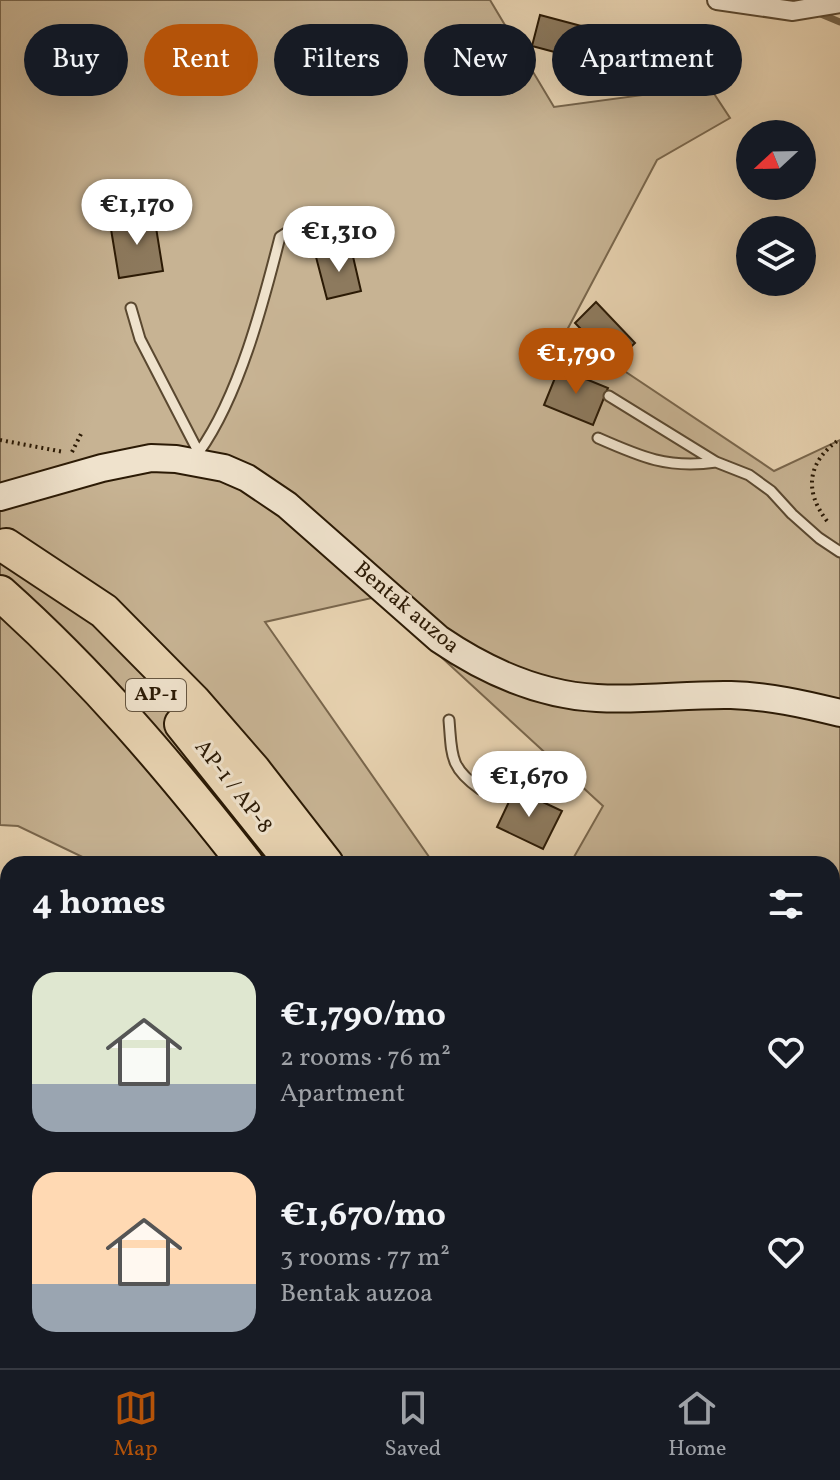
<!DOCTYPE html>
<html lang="en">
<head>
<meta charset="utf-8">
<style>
  body { margin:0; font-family:Vollkorn,serif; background:#242831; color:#f1f3f6; height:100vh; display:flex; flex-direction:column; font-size:30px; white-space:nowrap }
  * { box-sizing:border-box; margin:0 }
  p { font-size:26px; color:#9ea1a6 }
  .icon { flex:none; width:44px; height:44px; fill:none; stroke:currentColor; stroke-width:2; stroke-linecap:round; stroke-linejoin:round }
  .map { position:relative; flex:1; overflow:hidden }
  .drawer { position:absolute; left:0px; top:856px; width:840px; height:512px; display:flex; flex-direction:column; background:#171b24; border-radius:24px 24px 0 0; box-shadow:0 8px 32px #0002 }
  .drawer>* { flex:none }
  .top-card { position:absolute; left:24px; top:24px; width:792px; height:72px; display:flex; gap:16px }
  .needle { width:52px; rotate:248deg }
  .buttons { position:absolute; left:736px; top:120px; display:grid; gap:16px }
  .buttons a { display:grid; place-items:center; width:80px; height:80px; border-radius:50%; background:#171b24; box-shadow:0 8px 32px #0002; font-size:40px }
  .price { position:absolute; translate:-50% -68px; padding:0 18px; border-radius:28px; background:#fff; color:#222; font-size:26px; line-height:52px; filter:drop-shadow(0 2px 4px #0008) }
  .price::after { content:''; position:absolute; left:50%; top:48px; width:24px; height:18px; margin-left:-12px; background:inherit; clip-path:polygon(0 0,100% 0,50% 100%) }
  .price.on { background:#b45309; color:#fff }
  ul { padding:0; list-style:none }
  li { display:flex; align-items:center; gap:24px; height:200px; padding:0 32px }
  li span { display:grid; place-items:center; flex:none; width:224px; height:160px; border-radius:24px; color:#555 }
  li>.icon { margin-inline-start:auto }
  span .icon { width:96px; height:96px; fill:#fffc; stroke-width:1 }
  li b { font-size:34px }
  h2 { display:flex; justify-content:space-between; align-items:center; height:96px; padding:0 32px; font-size:34px }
  .pill { padding:0 28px; border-radius:36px; background:#171b24; box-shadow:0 8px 32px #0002; font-size:28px; line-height:72px }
  .pill.on { background:#b45309; color:#fff }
  .dock { display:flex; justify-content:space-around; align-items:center; height:112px; border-top:2px solid #363941; background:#171b24; font-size:22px; color:#9ea1a6 }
  .dock a { display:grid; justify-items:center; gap:4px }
  .dock .on { color:#b45309 }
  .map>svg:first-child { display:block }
  .green { fill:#c7b393; stroke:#79664c; stroke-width:2 }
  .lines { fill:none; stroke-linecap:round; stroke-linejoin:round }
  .stream { stroke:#756349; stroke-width:7 }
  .building { fill:#8d7a5e; stroke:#2b1a05; stroke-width:2 }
  .lane-casing { stroke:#5a4830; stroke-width:13 }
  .street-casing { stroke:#5a4830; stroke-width:22 }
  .secondary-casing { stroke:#2b1a05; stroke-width:30 }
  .highway-casing { stroke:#2b1a05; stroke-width:38 }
  .path { stroke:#2b1a05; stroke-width:4; stroke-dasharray:2 4; stroke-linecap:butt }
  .lane { stroke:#efe2cc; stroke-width:9 }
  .street { stroke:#efe2cc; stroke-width:18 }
  .secondary { stroke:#efe2cc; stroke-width:26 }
  .highway { stroke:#e7d2b0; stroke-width:34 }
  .labels { text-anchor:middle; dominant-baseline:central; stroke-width:6; stroke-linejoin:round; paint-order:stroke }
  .shield { fill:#efe2cc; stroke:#665641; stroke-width:2 }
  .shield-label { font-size:20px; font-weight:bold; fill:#2b1a05 }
  .street-label { font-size:22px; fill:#2b1a05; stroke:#efe2cc }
</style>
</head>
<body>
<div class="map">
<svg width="840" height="1368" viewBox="0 0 840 1368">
  <rect width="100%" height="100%" fill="#e7d2b0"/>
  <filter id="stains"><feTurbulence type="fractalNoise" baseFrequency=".0025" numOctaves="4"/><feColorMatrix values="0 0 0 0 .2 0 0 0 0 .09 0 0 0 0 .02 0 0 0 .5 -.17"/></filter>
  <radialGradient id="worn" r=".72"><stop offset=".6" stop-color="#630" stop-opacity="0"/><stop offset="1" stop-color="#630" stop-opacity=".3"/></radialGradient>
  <path class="green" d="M0,0H490L554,107L709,86L730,118L657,160L566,332L774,471L840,440V1074L832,1064V864H570L603,806L376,597L265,622L434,864H97L18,826L0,825Z
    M119,1360H255L248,1368H105Z
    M306,1360H478L445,1368H299Z
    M670,1360H814L813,1368H675Z"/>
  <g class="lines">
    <path class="stream" d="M816,12L840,22"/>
  </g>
  <path class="building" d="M540,15L649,44L641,75L532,46Z
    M154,215L163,271L119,278L110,223Z
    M351,248L361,291L327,299L316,257Z
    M596,302L635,343L614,363L575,323Z
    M559,368L608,388L593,425L544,405Z
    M515,789L562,811L543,849L497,827Z"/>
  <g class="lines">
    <g class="lane-casing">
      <path id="lane" d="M131,308L140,339L200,455
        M609,396L716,462L749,475L771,491L792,514L819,538L840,552
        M598,438C641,457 668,469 716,462
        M199,452C239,396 263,304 280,237L294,228L314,233
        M449,720C452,755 449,767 480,789"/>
    </g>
    <g class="street-casing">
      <path id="street" d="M717,0L793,11L840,3"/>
    </g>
    <g class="secondary-casing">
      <path id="secondary" d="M0,497L102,468L151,458L176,459L224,468L247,478L287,505L439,639C486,671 539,695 597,698C642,701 687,694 731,695C768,696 804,704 840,713"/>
    </g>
    <g class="highway-casing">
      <path id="highway" d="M6,546L104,611L193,701L253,770L326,864
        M0,593C92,675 170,767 246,864
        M182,724L294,864
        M832,1160L840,1184
        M0,1331L8,1326
        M534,1360L542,1368
        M593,1360L599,1368
        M642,1360L648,1368
        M57,1368L71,1360
        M279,1368L285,1360
        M502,1368L511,1366"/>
    </g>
    <path class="path" d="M0,440L64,452
      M72,452L81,434
      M827,521C803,490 808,461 840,439
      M832,971L840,978"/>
    <use href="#lane" class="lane"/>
    <use href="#street" class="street"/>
    <use href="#secondary" class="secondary"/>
    <use href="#highway" class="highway"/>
  </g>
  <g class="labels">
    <rect class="shield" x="126" y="679" width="60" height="32" rx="6"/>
    <g class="shield-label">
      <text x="156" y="695">AP-1</text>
    </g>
    <g class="street-label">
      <text transform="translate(406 608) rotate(40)">Bentak auzoa</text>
      <text transform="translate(233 787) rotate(52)">AP-1 / AP-8</text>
    </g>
  </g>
  <rect width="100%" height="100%" filter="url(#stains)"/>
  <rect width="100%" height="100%" fill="url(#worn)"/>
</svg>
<div class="buttons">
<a><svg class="needle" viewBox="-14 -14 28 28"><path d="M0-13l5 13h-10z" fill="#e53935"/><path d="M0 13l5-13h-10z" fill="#9ea1a6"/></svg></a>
<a><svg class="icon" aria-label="layers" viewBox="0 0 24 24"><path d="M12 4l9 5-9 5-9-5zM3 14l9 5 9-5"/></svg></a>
</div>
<b class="price" style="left:137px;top:247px">€1,170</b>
<b class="price" style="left:339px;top:274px">€1,310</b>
<b class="price on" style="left:576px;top:396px">€1,790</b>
<b class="price" style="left:529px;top:819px">€1,670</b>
<div class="top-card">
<a class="pill">Buy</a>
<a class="pill on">Rent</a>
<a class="pill">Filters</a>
<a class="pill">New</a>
<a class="pill">Apartment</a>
</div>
<section class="drawer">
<h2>4 homes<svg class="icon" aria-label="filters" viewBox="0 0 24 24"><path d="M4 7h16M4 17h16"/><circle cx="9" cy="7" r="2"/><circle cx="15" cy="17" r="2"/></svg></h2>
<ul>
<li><span style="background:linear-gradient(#dfe7d0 70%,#9aa5b1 0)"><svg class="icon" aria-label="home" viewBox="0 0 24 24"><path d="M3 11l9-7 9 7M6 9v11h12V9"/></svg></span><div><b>€1,790/mo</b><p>2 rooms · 76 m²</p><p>Apartment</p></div><svg class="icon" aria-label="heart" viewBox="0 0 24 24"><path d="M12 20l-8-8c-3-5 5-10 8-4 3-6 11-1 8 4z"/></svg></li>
<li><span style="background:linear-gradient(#ffd9b3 70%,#9aa5b1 0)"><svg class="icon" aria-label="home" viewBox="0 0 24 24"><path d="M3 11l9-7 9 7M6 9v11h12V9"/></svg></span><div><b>€1,670/mo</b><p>3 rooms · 77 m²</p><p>Bentak auzoa</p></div><svg class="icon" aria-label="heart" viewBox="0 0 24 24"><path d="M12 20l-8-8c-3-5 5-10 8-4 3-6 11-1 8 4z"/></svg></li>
</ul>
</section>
</div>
<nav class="dock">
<a class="on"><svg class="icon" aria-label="map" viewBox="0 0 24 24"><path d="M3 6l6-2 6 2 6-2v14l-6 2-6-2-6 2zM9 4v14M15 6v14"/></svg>Map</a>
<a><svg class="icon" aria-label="saved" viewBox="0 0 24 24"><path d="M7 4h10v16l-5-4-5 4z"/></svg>Saved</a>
<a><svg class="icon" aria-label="home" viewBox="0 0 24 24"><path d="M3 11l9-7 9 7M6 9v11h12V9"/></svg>Home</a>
</nav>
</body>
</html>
